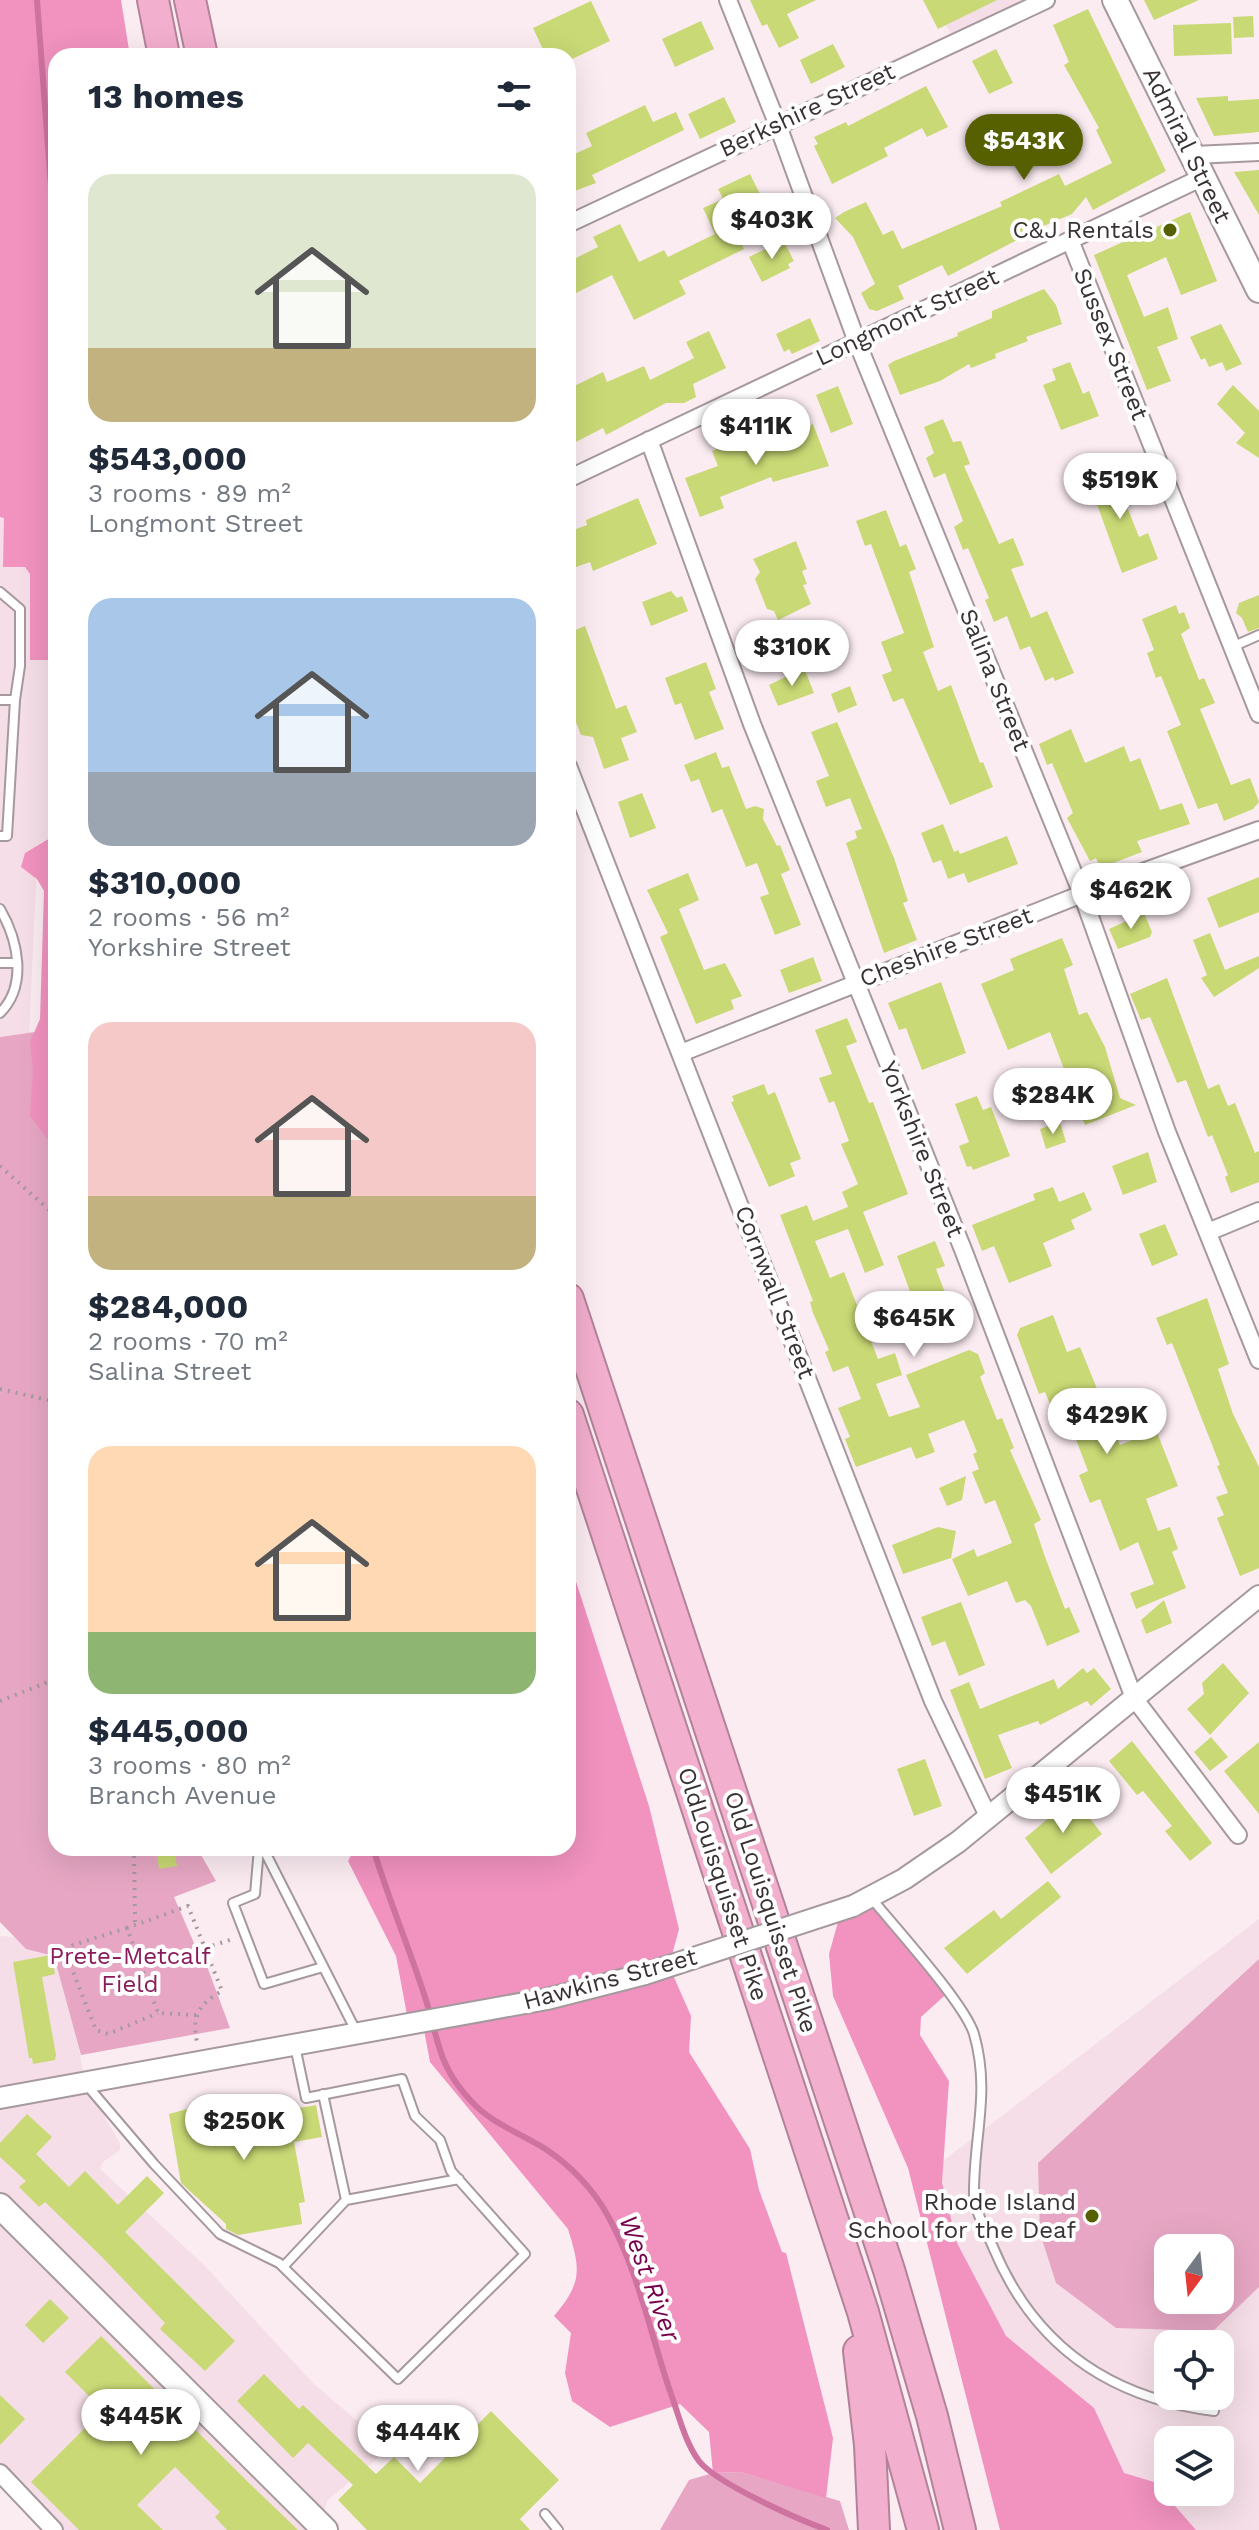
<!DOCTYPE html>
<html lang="en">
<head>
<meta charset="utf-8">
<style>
  body { margin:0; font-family:"Work Sans",sans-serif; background:#f6f6f7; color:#1f2937; height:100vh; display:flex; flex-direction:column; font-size:30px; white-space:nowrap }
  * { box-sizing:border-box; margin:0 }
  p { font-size:26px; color:#747a83 }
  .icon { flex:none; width:44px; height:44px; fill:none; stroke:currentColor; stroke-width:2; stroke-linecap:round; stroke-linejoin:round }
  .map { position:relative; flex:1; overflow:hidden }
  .side { position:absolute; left:48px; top:48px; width:528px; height:1808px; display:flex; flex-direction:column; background:#fff; border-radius:24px; box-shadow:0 8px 32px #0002 }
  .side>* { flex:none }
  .needle { width:52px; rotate:195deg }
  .buttons { position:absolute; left:1154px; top:2234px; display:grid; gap:16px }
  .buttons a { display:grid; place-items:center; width:80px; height:80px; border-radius:16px; background:#fff; box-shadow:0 8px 32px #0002; font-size:40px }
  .price { position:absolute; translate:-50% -68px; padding:0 18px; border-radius:28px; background:#fff; color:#222; font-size:26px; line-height:52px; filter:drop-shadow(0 2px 4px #0008) }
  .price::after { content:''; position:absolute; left:50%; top:48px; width:24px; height:18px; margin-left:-12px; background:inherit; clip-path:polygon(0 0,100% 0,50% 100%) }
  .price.on { background:#566000; color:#fff }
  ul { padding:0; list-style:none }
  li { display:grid; align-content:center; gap:16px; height:424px; padding:0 40px }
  li span { display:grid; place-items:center; height:248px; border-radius:24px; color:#555 }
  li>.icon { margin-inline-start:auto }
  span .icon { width:144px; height:144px; fill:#fffc; stroke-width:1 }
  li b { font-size:34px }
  h2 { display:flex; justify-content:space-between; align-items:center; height:96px; padding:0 40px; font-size:34px }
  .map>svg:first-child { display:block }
  .built { fill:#f5dee7; fill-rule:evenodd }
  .green { fill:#e7a7c4; fill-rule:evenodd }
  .forest { fill:#f192bf }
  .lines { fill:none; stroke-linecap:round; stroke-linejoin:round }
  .stream { stroke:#ce729f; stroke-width:6 }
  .building { fill:#c9d975 }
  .service-casing { stroke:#a6999e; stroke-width:12 }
  .minor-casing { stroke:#a6999e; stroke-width:20 }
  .tertiary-casing { stroke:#a6999e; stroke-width:24 }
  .secondary-casing { stroke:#a6999e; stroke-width:28 }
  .motorway-casing { stroke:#b28398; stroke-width:34 }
  .path { stroke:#a4999e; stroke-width:4; stroke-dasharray:2 6; stroke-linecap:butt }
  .service { stroke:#fff; stroke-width:8 }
  .minor { stroke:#fff; stroke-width:16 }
  .tertiary { stroke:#fff; stroke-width:20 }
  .secondary { stroke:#fff; stroke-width:24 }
  .motorway { stroke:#f3afce; stroke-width:30 }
  .tertiary-bridge-casing { stroke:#a6999e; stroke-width:24; stroke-linecap:butt }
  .tertiary-bridge { stroke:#fff; stroke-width:20 }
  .poi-dot { fill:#566000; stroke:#fefefe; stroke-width:3 }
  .labels { text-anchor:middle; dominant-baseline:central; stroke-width:8; stroke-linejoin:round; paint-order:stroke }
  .street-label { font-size:24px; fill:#383234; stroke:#fefefe }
  .poi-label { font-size:24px; fill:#383234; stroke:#fefefe; text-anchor:end }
  .park-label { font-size:24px; fill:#8b1c5c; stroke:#fefefe }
  .water-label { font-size:26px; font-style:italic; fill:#76004b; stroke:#fefefe }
</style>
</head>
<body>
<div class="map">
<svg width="1259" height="2530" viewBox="0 0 1259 2530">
  <rect width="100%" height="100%" fill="#fbecf2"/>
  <path class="built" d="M932,0H1036L952,36Z
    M0,517H4L31,574L30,659L47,660L56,664V784L55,820L49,838L25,853L37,866L29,1033L0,1037Z
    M1259,1919V2530H1037L914,2183ZM1168,2248H1220V2300H1168ZM1168,2344H1220V2396H1168ZM1168,2440H1220V2492H1168Z
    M0,1936L45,1939L61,1946L83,2072L98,2076L105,2118L120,2143V2150L103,2162L100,2169L203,2264L314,2384L382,2442L392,2446L328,2500L319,2524L310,2530H51L0,2477Z"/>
  <path class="green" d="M56,1029V1848H197L216,1881L174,1897L197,1950H201L230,2028L81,2055L54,1956L26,1949L0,1922V1037Z
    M1259,1959V2287L1213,2331L1116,2328L1056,2283L1040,2233L1038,2163ZM1168,2248H1220V2300H1168Z
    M741,2472L840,2501L849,2530H660L689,2480L713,2473Z"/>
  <path class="forest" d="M0,0H121L130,56H56V664L47,660H30V574L25,567H3L4,518L0,517Z
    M56,784V1150L30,1116L33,1071L30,1042L40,1019L44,891L37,879L21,867L25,853L50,838L55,820Z
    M568,1557L649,1806L679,1929L669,1966L691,2016L689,2052L750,2149L759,2190L782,2252L786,2253L833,2438L826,2498L741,2472L713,2473L709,2432L680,2404L610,2427L572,2401L565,2373L571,2333L554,2316C582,2283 581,2270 568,2229L430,2062L422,2019L407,2015L396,1956L348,1861L355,1848H568Z
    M872,1902L953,1988L921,2017L920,2035L949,2081L942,2183L957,2243L1006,2336L1094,2408L1124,2473L1154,2482L1196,2530H1000L908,2168L833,1996L829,1954L840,1915Z"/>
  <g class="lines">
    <path class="stream" d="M37,0L56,253
      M373,1848C388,1897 407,1943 423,1991C439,2036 435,2063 471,2101C493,2125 521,2133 547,2150C571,2166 594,2190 608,2216C638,2270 651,2336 671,2394C679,2416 685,2442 699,2461C717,2484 798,2519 827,2530"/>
  </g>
  <path class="building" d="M750,0H816L787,14L799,38L779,48L767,24L762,26Z
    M923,0H997L938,29Z
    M1144,0H1199L1154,20Z
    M591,1L610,41L568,61V56H546L533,28Z
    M1088,9L1166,171L1093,210L1086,197L1072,214L1034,230L1036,235L1021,242L1019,239L948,276L942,265L898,286L904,299L877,311L869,309L861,293L875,284L853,237L835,218L844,212L866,202L883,235L893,230L902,249L1002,206L1000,202L1059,174L1065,186L1112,163L1096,130L1099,128L1064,65L1069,62L1053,25Z
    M1253,16L1254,37L1234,38L1233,17Z
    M701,21L714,49L675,67L662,39Z
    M1231,23L1232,54L1174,56L1173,25Z
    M833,44L845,67L811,84L800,60Z
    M996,49L1013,83L989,94L972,61Z
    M926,86L948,127L927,137L922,128L884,148L888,156L832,184L814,146L818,144L814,137L846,122L848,126Z
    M1228,96V101L1259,99V132L1214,136L1196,98Z
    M724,97L736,122L700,139L688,114Z
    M645,105L653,122L676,112L684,130L592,175L596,183L572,192L568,183V157L592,146L586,133Z
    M1259,170V215L1234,172Z
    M750,174L761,196L730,212L718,189Z
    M721,200L744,249L679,281L686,294L634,320L612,275L568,297V262L598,247L593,237L620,224L639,262L664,250L668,257L715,234L703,208Z
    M1190,212L1217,281L1181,295L1166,257L1127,275L1144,317L1168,307L1178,339L1157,347L1171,381L1147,390L1094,255Z
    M778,243L780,247L785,244L794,261L788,264L790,268L762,282L749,257Z
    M1044,289L1056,305L1062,324L1026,337L1028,341L995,354L996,358L971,368L969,364L940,381L900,395L888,365L894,361L958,336L957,333L992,318V311Z
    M810,318L820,341L792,354L789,349L784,352L776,334Z
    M1221,324L1242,364L1226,371L1222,362L1209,367L1205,358L1201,360L1190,337Z
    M709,331L726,368L693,384L696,397L684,403H666L606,435L603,428L568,446V389L603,372L607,382L644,366L650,380L694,358L686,342Z
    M1070,362L1083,394L1089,391L1099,416L1061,430L1043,385L1056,380L1052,369Z
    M1233,385L1259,411V458L1236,443L1245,433L1217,404Z
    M838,386L853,424L831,433L816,395Z
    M943,419L953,442L961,441L970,464L964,466L999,544L1013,538L1024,565L1011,569L1031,618L1047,611L1074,673L1055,681L1053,677L1045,681L1030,646L1020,650L1007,616L994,622L985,600L989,598L968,548L963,550L954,527L963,521L945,473L934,478L926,458L934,453L924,427Z
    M813,424L829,466L773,482L771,477L720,497L724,508L700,517L685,478L718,466L712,451L738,441L742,451Z
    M1117,465L1126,487L1120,489L1139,537L1148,533L1158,559L1122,573L1087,477Z
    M638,498L657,544L593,571L590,562L568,570V532L587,525L586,520Z
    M886,510L900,547L906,544L916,569L909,572L934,647L923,652L938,691L951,685L980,763L983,762L993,787L950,805L903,698L893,702L882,675L892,671L881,642L904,633L871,544L865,546L856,521Z
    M796,541L807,569L802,571L807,584L803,585L811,604L778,620L774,611L767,609L755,579L760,572L753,559Z
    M671,591L677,598L682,596L688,611L651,626L642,602Z
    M1259,595V628L1248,632L1242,618L1236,613L1239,603Z
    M1176,605L1179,614L1184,612L1190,628L1181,634L1199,680L1204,678L1215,703L1200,709L1231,785L1250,778L1259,802L1253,809L1224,821L1217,803L1198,809L1167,731L1181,725L1161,676L1156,678L1147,653L1154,650L1142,619Z
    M585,626L616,709L626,705L637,732L621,738L629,760L604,769L593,737L581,735L568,702V633Z
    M706,662L716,689L709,692L724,729L695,740L681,703L675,705L665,678Z
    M804,668L814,693L778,706L769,685Z
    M850,686L857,705L838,713L831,694Z
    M837,722L894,858L908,901L903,903L917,940L884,953L846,843L857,838L855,831L862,829L850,798L826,807L816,781L829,776L811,732Z
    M1071,729L1085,763L1124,746L1130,762L1140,758L1160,810L1182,803L1190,824L1137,841L1142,852L1100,868L1096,858L1090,861L1067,818L1073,813L1052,763L1047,765L1039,744Z
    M716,752L722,768L729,766L746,809L755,806L764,809L763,819L777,846L780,845L790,870L781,874L801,925L775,935L760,897L769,894L757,863L746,867L722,809L712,813L699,779L691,782L684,765Z
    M642,793L656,828L630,838L618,802Z
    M943,824L954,852L958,850L960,854L1007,836L1018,864L968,883L964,873L948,879L941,860L933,863L921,833Z
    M688,873L699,900L679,909L704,970L725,963L742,996L731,1000L734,1009L696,1024L660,937L668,933L647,890Z
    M1259,877V912L1219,928L1207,898Z
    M1144,913L1152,932L1150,937L1118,949L1109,929Z
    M1210,933L1225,970L1259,956V968L1214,997L1201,978L1207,975L1193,940Z
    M1062,938L1073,965L1064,969L1079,1015L1087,1012L1105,1047L1120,1098L1136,1105L1085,1125L1050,1032L1008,1050L981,984L1014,970L1010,959Z
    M813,957L822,981L789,993L780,970Z
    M1167,978L1208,1089L1219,1084L1228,1106L1235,1103L1255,1153L1259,1151V1182L1231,1193L1225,1177L1228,1175L1212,1135L1208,1137L1186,1080L1177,1083L1150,1017L1141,1020L1130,994Z
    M941,982L966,1053L922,1070L906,1028L899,1030L888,1003Z
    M847,1018L857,1042L846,1046L869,1103L873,1102L908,1194L863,1212L884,1265L865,1273L848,1229L815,1241L830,1278L844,1272L878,1359L895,1353L902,1375L876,1384L889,1417L920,1407L906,1375L969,1350L978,1354L985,1373L980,1377L997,1420L1002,1418L1014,1448L1010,1450L1041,1520L1034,1524L1045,1557L1065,1609L1069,1607L1080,1632L1047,1646L1031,1606L1025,1600L1016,1603L1007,1581L968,1596L952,1559L974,1549L977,1557L1012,1543L995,1500L985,1504L972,1472L979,1469L973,1454L977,1452L964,1420L928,1434L935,1452L916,1459L911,1447L856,1467L845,1439L850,1437L838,1408L861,1399L848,1366L833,1372L825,1352L829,1350L813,1313L810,1302L813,1301L780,1215L807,1205L813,1221L848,1207L842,1192L858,1184L841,1144L849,1141L834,1101L829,1103L819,1078L832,1074L815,1030Z
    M764,1084L768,1095L775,1092L801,1159L790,1163L795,1176L769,1187L731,1102L734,1101L732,1096Z
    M977,1096L983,1110L991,1107L1010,1156L973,1170L971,1166L967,1167L959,1146L969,1142L955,1104Z
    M1060,1122L1066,1142L1046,1149L1040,1129Z
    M1148,1152L1157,1182L1123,1195L1112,1166Z
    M1053,1187L1059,1202L1084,1192L1092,1210L1071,1220L1075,1229L1043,1243L1052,1266L1009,1283L994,1246L982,1251L972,1225L1035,1200L1033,1194Z
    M1165,1224L1178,1255L1152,1266L1139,1234Z
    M935,1241L945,1266L936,1269L950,1306L909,1322L900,1298L911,1294L897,1256Z
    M1207,1298L1229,1364L1218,1369L1233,1414L1259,1467V1568L1240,1576L1217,1518L1224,1515L1216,1497L1228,1493L1217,1466L1220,1465L1172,1343L1167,1345L1156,1318Z
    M1053,1315L1067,1352L1080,1347L1120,1445L1156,1430L1178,1486L1146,1499L1158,1531L1170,1527L1178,1549L1172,1552L1186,1588L1136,1609L1130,1593L1154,1584L1138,1542L1120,1551L1100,1499L1090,1503L1079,1475L1088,1471L1072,1429L1062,1433L1045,1392L1039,1394L1017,1335L1020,1328Z
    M966,1476L962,1500L947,1506L939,1488Z
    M938,1527L956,1531L951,1558L903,1574L892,1545Z
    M1164,1600L1172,1623L1146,1634L1141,1620Z
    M961,1602L985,1665L959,1676L945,1641L932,1646L921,1617Z
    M1223,1663L1249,1693L1210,1735L1187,1709L1204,1694L1202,1683Z
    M1083,1668L1087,1673L1094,1668L1111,1689L1091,1706L1087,1701L1040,1725L1038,1721L998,1735L1012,1768L985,1779L950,1690L969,1682L980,1709L1054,1679L1058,1689Z
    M1211,1737L1228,1757L1210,1771L1194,1752Z
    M1132,1741L1212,1843L1190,1861L1165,1831L1172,1826L1143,1791L1137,1795L1109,1761Z
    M1259,1742V1814L1224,1771Z
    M925,1759L942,1806L914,1816L897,1769Z
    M1077,1794L1084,1811L1102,1834L1051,1874L1025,1838Z
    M156,1848H174L177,1866L159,1869Z
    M1048,1881L1061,1897L967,1974L944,1948L994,1910L1001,1919Z
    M51,1955L55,1974L42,1977L56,2055L55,2060L33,2064L32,2058H29L13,1962Z
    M251,2099L253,2111L281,2106L282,2111L316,2105L322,2137L294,2142L305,2202L299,2203L302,2224L238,2235L226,2229V2224L181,2183L169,2114L220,2100L221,2105Z
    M27,2114L52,2137L36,2154L69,2187L85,2171L118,2205L147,2176L164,2193L125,2232L235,2341L205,2371L160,2329L165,2323L101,2256L45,2202L39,2207L19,2187L26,2181L0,2157V2143Z
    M50,2299L69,2318L43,2343L25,2325Z
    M101,2336L249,2483L298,2530H227L215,2517L220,2512L175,2467L137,2505L163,2530H79L31,2482L103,2410L65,2372Z
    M264,2374L299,2409L303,2405L376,2474L394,2457L420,2483L491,2411L559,2480L520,2519L530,2530H367L338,2500L353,2485L308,2443L293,2458L237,2401Z
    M0,2395L25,2419L0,2445Z"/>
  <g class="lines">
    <g class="service-casing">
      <path id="service" d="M0,592L20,609V666L15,700
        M1232,647L1259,635
        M0,700H15L7,836H0
        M0,909C18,940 28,985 0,1013
        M0,963H17
        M259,1848L255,1894L233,1903L264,1984L323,1967
        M263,1848L357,2033
        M872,1899C895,1927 965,2004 974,2034C991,2093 973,2138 974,2196C975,2212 987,2232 993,2247C1034,2346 1110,2398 1214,2411
        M85,2083L154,2164L220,2234L279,2263L398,2379L525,2254L451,2171L440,2140L415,2116L402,2079L306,2098L295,2046
        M346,2200L459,2179
        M283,2267L346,2200L323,2094
        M545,2514L558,2530"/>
    </g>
    <g class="minor-casing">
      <path id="minor" d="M728,0L777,123L857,342L1082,894L1167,1132L1259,1360
        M1194,155L1259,152
        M568,224L1046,0
        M1070,240L1259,714
        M649,440L752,724L964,1252L1134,1698L1238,1835
        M568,479L1203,177
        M568,766L933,1701L988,1816
        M681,1053L1082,894L1259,830
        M1208,1232L1259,1211
        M0,2473L54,2530"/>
    </g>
    <g class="tertiary-casing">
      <path id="tertiary" d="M853,1906L904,1879L958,1842L1259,1596
        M0,2098L547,1999L645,1974"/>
    </g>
    <g class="secondary-casing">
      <path id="secondary" d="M1115,0L1259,290
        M0,2206L325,2530"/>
    </g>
    <g class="motorway-casing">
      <path id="motorway" d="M153,0L164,56
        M190,0L202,56
        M568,1299L889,2270L932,2416L960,2530
        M568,1415L863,2312L923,2530
        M859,2351L870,2445L874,2530"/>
    </g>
    <path class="path" d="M0,1166L56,1216
      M0,1389L56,1402
      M0,1701L56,1679
      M134,1848L135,1923
      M127,1928L73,1945L66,1954L96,2030L108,2034L158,2013
      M205,1948L233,1939
      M196,2015L158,2013L127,1928L188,1906L222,1991C200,2003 191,2016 197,2042"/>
    <use href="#service" class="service"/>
    <use href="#minor" class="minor"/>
    <use href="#tertiary" class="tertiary"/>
    <use href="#secondary" class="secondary"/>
    <use href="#motorway" class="motorway"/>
    <g class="tertiary-bridge-casing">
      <path id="tertiary-bridge" d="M645,1974L853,1906"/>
    </g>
    <use href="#tertiary-bridge" class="tertiary-bridge"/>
  </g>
  <g class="poi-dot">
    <circle cx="1170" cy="230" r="8"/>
    <circle cx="1092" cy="2216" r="8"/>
  </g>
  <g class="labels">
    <g class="street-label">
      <text transform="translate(807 110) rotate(-25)">Berkshire Street</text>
      <text transform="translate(1187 145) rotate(64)">Admiral Street</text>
      <text transform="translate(907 317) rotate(-25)">Longmont Street</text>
      <text transform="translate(1111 344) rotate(68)">Sussex Street</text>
      <text transform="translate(995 680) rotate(68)">Salina Street</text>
      <text transform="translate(946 947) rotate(-21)">Cheshire Street</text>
      <text transform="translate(922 1149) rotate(68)">Yorkshire Street</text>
      <text transform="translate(775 1292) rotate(69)">Cornwall Street</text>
      <text transform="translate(723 1884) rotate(72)">OldLouisquisset Pike</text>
      <text transform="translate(771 1912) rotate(72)">Old Louisquisset Pike</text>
      <text transform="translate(610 1979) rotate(-15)">Hawkins Street</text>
    </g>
    <g class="poi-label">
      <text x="1154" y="230">C&amp;J Rentals</text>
      <text x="1076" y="2202">Rhode Island<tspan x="1076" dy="28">School for the Deaf</tspan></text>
    </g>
    <g class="park-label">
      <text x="130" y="1956">Prete-Metcalf<tspan x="130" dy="28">Field</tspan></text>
    </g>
    <g class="water-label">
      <text transform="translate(650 2278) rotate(70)">West River</text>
    </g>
  </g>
</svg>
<div class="buttons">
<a><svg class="needle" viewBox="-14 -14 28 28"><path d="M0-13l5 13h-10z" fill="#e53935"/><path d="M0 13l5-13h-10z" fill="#747a83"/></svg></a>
<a><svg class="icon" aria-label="locate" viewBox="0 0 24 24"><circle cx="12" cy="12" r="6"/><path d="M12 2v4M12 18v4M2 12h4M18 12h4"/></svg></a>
<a><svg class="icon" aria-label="layers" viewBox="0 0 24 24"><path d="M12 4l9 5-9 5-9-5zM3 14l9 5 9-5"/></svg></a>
</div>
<b class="price on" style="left:1024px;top:182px">$543K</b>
<b class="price" style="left:772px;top:261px">$403K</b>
<b class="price" style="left:756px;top:467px">$411K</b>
<b class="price" style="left:1120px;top:521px">$519K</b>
<b class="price" style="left:792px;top:688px">$310K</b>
<b class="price" style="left:1131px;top:931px">$462K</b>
<b class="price" style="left:1053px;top:1136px">$284K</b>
<b class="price" style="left:914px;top:1359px">$645K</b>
<b class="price" style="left:1107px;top:1456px">$429K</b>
<b class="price" style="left:1063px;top:1835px">$451K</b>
<b class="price" style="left:244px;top:2162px">$250K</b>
<b class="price" style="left:141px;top:2457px">$445K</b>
<b class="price" style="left:418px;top:2473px">$444K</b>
<section class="side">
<h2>13 homes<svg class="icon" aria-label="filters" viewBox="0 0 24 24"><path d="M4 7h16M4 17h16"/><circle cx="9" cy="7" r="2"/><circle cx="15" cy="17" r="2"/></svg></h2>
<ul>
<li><span style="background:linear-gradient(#dfe7d0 70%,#c2b280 0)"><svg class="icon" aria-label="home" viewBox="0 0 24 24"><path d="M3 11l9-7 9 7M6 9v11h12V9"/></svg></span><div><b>$543,000</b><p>3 rooms · 89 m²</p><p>Longmont Street</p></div></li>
<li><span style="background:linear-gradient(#a9c7e8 70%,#9aa5b1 0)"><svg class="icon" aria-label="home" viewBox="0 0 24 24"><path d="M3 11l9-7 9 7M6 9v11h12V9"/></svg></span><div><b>$310,000</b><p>2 rooms · 56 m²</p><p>Yorkshire Street</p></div></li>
<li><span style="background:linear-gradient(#f6c9c9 70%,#c2b280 0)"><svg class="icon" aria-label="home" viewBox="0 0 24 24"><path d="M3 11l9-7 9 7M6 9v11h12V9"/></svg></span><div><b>$284,000</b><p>2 rooms · 70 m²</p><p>Salina Street</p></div></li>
<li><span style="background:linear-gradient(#ffd9b3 75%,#8fb573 0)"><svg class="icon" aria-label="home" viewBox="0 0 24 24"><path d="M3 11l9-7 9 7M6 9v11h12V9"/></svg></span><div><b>$445,000</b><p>3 rooms · 80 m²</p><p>Branch Avenue</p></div></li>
</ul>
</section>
</div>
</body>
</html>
